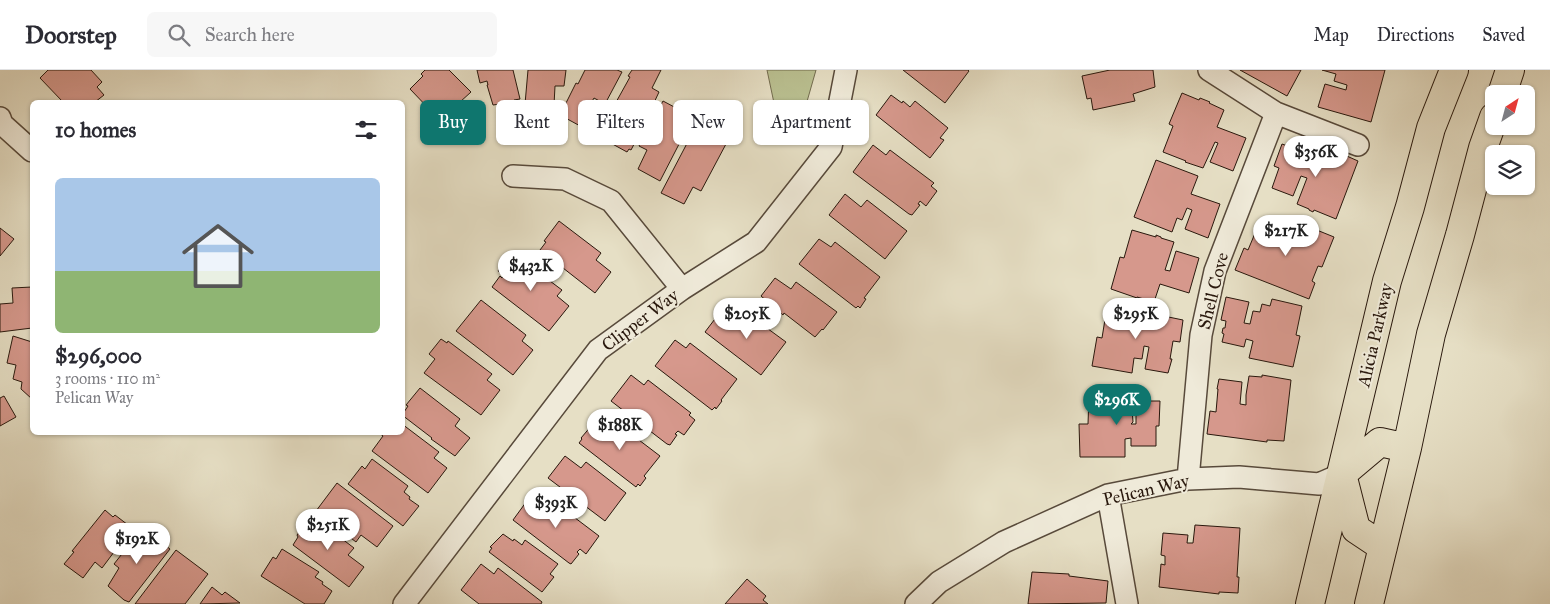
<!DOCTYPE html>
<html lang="en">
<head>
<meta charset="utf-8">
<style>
  body { margin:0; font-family:"IM FELL Great Primer",serif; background:#f7f7f7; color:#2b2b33; height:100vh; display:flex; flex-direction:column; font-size:19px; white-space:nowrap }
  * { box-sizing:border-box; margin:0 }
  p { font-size:16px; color:#7c7c81 }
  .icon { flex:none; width:28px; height:28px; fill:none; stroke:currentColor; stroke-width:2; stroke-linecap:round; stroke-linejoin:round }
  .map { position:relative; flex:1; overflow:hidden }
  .drawer { position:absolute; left:30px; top:30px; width:375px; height:335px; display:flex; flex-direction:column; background:#fff; border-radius:8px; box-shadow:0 1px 4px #0004 }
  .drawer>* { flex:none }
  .guide { position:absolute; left:420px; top:30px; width:475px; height:45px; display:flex; gap:10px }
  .needle { width:32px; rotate:36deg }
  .controls { position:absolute; left:1485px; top:15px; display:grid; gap:10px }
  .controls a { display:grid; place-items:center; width:50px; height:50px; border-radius:8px; background:#fff; box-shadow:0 1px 4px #0004; font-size:25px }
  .price { position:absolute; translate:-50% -42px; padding:0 11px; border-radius:18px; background:#fff; color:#222; font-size:16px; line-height:32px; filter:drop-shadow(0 1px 2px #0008) }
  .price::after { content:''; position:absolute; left:50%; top:30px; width:15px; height:11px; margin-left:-8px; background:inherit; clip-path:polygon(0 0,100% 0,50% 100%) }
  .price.active { background:#0f766e; color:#fff }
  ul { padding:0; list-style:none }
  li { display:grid; align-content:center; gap:10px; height:265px; padding:0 25px }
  li span { display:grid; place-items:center; height:155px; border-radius:8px; color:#555 }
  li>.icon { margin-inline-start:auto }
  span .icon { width:90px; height:90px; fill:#fffc; stroke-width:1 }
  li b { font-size:21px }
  h2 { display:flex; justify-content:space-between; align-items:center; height:60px; padding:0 25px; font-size:21px }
  .pill { padding:0 18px; border-radius:8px; background:#fff; box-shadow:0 1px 4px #0004; font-size:18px; line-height:45px }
  .pill.active { background:#0f766e; color:#fff }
  header { display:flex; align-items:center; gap:30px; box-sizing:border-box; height:70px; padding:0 25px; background:#fff; border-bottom:1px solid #e1e1e2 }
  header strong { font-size:24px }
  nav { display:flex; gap:28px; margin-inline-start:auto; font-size:18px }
  .search { width:350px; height:45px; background:#f7f7f7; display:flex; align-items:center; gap:12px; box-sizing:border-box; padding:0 18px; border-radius:8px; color:#7c7c81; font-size:19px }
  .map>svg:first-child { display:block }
  .green { fill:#bac091; stroke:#726c4f }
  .building { fill:#d6988c; stroke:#29180d }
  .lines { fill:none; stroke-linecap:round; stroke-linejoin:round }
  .minor-casing { stroke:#584a3b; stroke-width:24 }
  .major-casing { stroke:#29180d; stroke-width:30 }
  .minor { stroke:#efead9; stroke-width:21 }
  .major { stroke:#e6dfc5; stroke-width:28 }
  .labels { text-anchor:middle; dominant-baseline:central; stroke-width:4; stroke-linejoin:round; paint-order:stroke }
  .street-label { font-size:18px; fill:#29180d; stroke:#efead9 }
</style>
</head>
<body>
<header>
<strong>Doorstep</strong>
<div class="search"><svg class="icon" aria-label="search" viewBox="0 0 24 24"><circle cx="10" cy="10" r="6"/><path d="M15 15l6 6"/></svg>Search here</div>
<nav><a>Map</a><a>Directions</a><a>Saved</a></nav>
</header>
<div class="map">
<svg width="1550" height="534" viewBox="0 0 1550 534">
  <rect width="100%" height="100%" fill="#e6dfc5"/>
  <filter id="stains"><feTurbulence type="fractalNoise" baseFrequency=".004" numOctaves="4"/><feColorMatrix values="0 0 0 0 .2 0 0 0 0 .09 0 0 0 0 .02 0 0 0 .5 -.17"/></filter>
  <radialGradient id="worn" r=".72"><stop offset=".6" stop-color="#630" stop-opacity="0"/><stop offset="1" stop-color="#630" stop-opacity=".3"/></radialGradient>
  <path class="green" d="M767,0H816L804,42L799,52L774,33Z"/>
  <path class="building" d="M48,0H91L102,12L97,17L104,25L95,32H60L62,31L40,8Z
    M425,0H449L471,22L460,32L474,46L454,65L410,19L423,6L421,4Z
    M477,0H513L520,29L514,30V32L493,35L487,15H488L487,11L480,13Z
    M528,0H566L564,16H555L554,35L525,34Z
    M585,0H617L622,2L605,34L594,28L591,33L594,34L582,57L560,45L576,13L578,14Z
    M632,0H661L652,18L659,22L652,37L653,38L631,80L629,79L627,82L607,71L608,65L600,61L630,7L628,6Z
    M903,0H968L969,1L945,33Z
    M1110,0H1153L1155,17L1133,24L1135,31L1093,40L1091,28L1087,29L1082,6Z
    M1240,0H1301L1287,26Z
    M1322,0H1385L1371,52L1318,37L1325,14L1346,20L1347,15L1334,11L1336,4Z
    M1182,23L1199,30L1200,28L1210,32L1209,33L1224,40L1217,57L1246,68L1233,101L1210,92L1218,73L1215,72L1203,98L1185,92L1186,91L1163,82L1173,56L1169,54Z
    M891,25L902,33L903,31L910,37L915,31L948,58L940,68L944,70L930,88L876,45Z
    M663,31L693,47L660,111L638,99L647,80L639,76Z
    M694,60L702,65L703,63L726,74L701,121L693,117L684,134L661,123Z
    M1282,74L1304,82L1302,90L1308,92L1314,75L1331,81V79L1358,91L1336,149L1314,140L1313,142L1309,140V139L1297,134L1307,108L1301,106L1293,126L1272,118L1279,98L1274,96Z
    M873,75L886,85L890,80L934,113L931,116L937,121L926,136L920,131L918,134L920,135L912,145L909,144L853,102Z
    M1156,90L1198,106L1191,124L1220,134L1208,168L1185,159L1192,140L1187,138L1182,150L1177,148L1172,162L1134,147Z
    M845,124L861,137L867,130L907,161L885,189L829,145Z
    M1261,149L1281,157L1278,166L1285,169L1292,150L1334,167L1322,197L1318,196L1312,211L1315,213L1309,229L1235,200L1244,178L1248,180Z
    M559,151L601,183L596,190L611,202L595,223L540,180L546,172L544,171Z
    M0,158L14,169L0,186Z
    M1132,160L1156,167V165L1161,167V168L1174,172L1165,200L1170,201L1176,181L1199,188L1189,223L1160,214L1154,232L1137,227V228L1111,219L1120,187L1124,188Z
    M819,169L831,177L835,172L880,207L864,228L866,229L860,238L858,236L856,238L799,194Z
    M510,185L516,190L518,187L562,220L557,226L569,236L549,261L492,217L500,206L502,208L504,205L498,201Z
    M775,208L791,219L796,212L837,242L823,260L822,259L815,267L784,243L783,245L761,226Z
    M32,217V258L0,262V234L13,233L12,218Z
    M1226,227L1249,232L1244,253L1250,254L1253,241L1260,242L1262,234L1270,236L1272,229L1302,236L1296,265L1300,266L1293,297L1249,288L1253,271L1246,269L1244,277L1222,272L1224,264L1222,263L1223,258H1225L1226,251L1221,250Z
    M481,230L526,265L522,271L533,280L513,305L456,261Z
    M1107,237L1124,240L1125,238L1183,250L1180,272L1173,271L1170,289H1172L1168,303L1145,299L1149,277L1144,276L1142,289L1134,288L1132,303L1092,296L1097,267L1102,268Z
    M721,241L732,249L736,243L745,250L749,245L786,272L761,305L705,262Z
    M13,266L32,272V329L21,319L22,312L13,309L16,295L7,293Z
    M441,269L447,273L448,271L492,304L487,310L500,320L481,345L424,303L435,289L429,284Z
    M675,270L686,278L690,273L737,309L721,330L722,331L716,339L715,337L712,340L655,296Z
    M631,305L644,315L648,310L691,343L689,345L695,350L684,365L678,361L675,364L677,365L670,375L667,374L611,331Z
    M1262,305L1291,310L1284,371L1267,370V372L1207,364L1210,341L1216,342L1218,319H1217L1219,309L1242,312L1240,334L1246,335V325L1249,306L1262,307Z
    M420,318L460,349L455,356L470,368L455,386L431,369L432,368L402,345L408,336L406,335Z
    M1112,323L1131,325L1133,352L1131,354H1136V331H1160L1159,356H1156V376H1131V368L1125,369V387H1080L1079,354H1088L1089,325H1112Z
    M4,326L16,347L0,356V328Z
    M598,348L610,356L614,351L660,386L644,406L646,408L640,416L638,414L636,417L579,373L582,369L581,368Z
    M402,354L439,382L434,388L447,398L428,423L372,381L383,366L378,362H402Z
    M565,386L581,398L586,392L626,423L605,451L548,408Z
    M372,389L408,416L404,422L410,427L409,429L419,436L403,456L348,414L362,396L365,399Z
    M337,413L393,456L377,477L361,465L356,472L316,441Z
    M532,424L554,441L558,435L599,466L586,484L580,479L577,482L579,484L571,494L569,493L513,450Z
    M105,440L113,447L115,445L132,458L102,498L95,492L83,508L64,494L74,482L72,481Z
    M312,446L354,478L348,485L364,497L349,517L293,475L298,467L297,465Z
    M1195,455L1240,458L1237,507H1239L1238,523L1219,522V524L1159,517L1161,494L1165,495V486L1161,485L1163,463L1188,465L1187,473H1193Z
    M140,461L149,468L152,465L170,479L129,532L124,530L108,516L119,498L114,494Z
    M503,464L513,471L514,469L522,475L525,470L558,494L550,504L554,507L542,522L489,482L492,478L490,477Z
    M282,479L319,502L315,507L323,512L322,514L332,521L324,534H305L261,506L273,487L276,489Z
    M176,480L208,504L185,534H135Z
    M481,494L494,504L498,498L542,532L541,534H479L461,520Z
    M1032,502L1069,504V506L1108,511L1106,533L1028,534Z
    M747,509L766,526L763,530L768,534H725Z
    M212,517L222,525L225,522L240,533L200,534Z"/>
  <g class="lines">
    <g class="minor-casing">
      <path id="minor" d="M1209,0L1276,43L1358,75
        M0,48L2,54L32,81
        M513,106L565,109L611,131L682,219
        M1188,409L1201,265L1215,201L1276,43
        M1108,425L1127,534
        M404,534L598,280L682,219L756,172L831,77L846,0
        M916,534L939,512L1004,472L1108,425L1188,409L1239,407L1319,414L1342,404"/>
    </g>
    <g class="major-casing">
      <path id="major" d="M1502,24L1510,0
        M1383,477L1356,459L1342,404L1380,372L1407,378
        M1310,534L1387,211L1410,137L1431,58L1454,0
        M1369,534L1407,378L1431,264L1460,165L1483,78L1494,47"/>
    </g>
    <use href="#minor" class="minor"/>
    <use href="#major" class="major"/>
  </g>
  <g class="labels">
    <g class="street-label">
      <text transform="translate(1213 221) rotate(-76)">Shell Cove</text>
      <text transform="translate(640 250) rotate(-37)">Clipper Way</text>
      <text transform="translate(1375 265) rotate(-77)">Alicia Parkway</text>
      <text transform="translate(1146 420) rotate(-13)">Pelican Way</text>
    </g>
  </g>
  <rect width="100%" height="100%" filter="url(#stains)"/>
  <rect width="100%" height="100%" fill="url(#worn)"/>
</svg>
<div class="controls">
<a><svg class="needle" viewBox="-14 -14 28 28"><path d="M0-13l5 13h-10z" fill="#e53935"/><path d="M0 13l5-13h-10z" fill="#7c7c81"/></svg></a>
<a><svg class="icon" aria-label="layers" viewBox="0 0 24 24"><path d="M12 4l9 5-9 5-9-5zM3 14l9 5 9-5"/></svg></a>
</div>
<b class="price" style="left:1316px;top:108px">$356K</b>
<b class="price" style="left:1286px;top:187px">$217K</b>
<b class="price" style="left:531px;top:222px">$432K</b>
<b class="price" style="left:747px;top:270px">$205K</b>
<b class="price" style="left:1136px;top:270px">$295K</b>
<b class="price active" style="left:1117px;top:356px">$296K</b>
<b class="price" style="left:620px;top:381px">$188K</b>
<b class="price" style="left:556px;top:459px">$393K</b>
<b class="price" style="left:328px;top:481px">$251K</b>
<b class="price" style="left:137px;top:495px">$192K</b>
<div class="guide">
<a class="pill active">Buy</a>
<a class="pill">Rent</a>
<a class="pill">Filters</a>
<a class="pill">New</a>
<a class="pill">Apartment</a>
</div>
<section class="drawer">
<h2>10 homes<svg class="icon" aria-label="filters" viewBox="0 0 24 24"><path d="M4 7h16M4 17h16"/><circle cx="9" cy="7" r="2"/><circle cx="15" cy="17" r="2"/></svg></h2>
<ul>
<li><span style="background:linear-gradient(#a9c7e8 60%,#8fb573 0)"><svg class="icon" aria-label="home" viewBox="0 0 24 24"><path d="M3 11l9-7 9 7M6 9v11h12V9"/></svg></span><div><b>$296,000</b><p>3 rooms · 110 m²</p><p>Pelican Way</p></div></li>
</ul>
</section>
</div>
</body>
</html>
